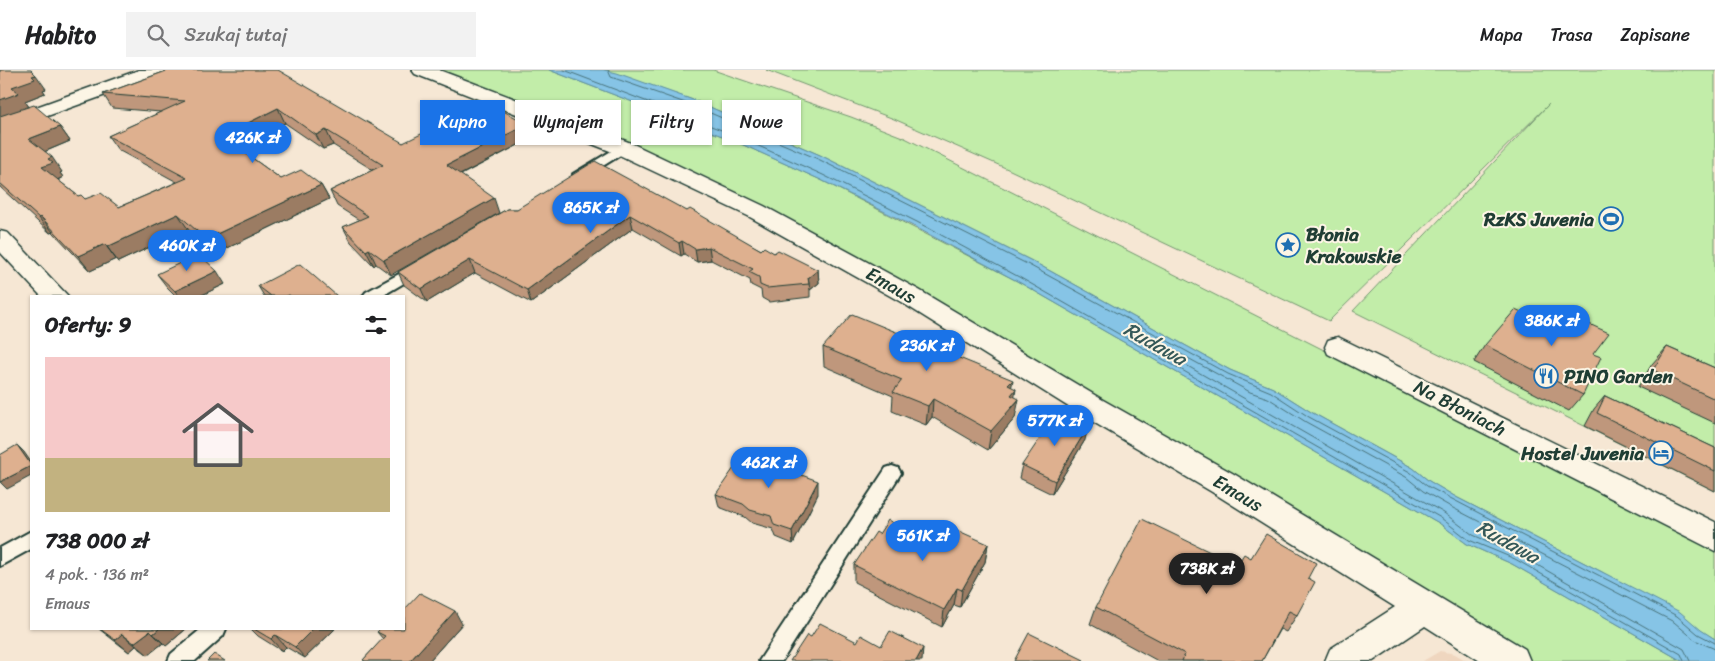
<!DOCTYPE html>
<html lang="pl">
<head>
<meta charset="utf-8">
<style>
  body { margin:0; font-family:Sriracha,sans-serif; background:#f2f2f2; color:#202124; height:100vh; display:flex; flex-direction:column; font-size:19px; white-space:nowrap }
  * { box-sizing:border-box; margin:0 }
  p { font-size:16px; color:#757577 }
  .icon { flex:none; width:28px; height:28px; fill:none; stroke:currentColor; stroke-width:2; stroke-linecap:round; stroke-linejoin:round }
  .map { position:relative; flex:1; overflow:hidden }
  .details { position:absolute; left:30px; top:225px; width:375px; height:335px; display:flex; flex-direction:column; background:#fff; border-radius:0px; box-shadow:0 1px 4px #0004 }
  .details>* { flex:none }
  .hud { position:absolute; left:420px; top:30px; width:475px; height:45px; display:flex; gap:10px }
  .price { position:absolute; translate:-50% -42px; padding:0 11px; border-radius:18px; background:#1a73e8; color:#fff; font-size:16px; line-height:32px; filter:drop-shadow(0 1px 2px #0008) }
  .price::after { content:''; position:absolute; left:50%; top:30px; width:15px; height:11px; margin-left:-8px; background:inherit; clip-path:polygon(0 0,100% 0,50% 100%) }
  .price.active { background:#222; color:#fff }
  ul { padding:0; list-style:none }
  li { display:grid; align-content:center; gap:10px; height:265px; padding:0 15px }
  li+li { border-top:1px solid #e0e0e0 }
  li span { display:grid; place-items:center; height:155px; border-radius:0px; color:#555 }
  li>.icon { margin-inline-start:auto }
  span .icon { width:90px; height:90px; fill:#fffc; stroke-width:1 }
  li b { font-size:21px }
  h2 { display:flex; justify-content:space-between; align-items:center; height:60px; padding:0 15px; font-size:21px }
  .tag { padding:0 18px; border-radius:0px; background:#fff; box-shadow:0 1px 4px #0004; font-size:18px; line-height:45px }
  .tag.active { background:#1a73e8; color:#fff }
  header { display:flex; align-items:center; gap:30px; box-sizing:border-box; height:70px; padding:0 25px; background:#fff; border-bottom:1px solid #e0e0e0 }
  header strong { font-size:24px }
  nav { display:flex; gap:28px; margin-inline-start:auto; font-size:18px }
  .search { width:350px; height:45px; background:#f2f2f2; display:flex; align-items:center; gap:12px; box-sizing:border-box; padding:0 18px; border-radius:0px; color:#757577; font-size:19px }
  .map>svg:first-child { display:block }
  .built { fill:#efd6bf }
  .green { fill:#c2eda9; stroke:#70956e }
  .water { fill:#86c4e6; stroke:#5d8e9f }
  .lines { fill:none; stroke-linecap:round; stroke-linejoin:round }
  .shore { stroke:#48737b; stroke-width:1 }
  .lane-casing { stroke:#1f3d34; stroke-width:4 }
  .street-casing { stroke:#1f3d34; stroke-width:3 }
  .secondary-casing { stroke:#1f3d34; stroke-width:3 }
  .lane { fill:#fcf5e5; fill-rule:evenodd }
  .street { fill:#fcf5e5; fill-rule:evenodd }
  .secondary { fill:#fcf5e5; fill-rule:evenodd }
  .wall { fill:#bf977b; stroke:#1f3d34 }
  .shaded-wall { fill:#9b7b64; stroke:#1f3d34 }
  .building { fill:#deb08f; stroke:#1f3d34 }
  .labels { text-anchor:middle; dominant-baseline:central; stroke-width:4; stroke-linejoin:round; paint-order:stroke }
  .poi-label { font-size:19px; font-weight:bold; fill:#1f3d34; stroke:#fcf5e5; text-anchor:end }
  .street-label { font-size:19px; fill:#1f3d34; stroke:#fcf5e5 }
  .water-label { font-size:20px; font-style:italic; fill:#345858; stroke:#fcf5e5 }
</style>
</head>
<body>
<header>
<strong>Habito</strong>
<div class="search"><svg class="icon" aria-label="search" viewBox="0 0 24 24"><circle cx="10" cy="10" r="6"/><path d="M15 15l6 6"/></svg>Szukaj tutaj</div>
<nav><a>Mapa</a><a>Trasa</a><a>Zapisane</a></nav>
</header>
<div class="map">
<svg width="1715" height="591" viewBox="0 0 1715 591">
  <rect width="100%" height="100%" fill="#f6e7d4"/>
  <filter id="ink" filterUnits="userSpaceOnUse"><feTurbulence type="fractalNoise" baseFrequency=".02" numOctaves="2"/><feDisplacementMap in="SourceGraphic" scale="10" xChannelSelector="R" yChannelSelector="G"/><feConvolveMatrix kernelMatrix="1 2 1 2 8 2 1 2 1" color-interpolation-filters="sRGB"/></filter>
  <g filter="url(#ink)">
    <path class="built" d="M1440,581L1455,584L1467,591H1423Z"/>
    <path class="green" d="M430,0H549L730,69L821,110L1017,211L1439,453L1467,474L1512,494L1682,591H1527L785,150Z
      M604,0H713L851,47L905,68L1715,478V569L1602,502L1456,427L1429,411L1413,398L1311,342L1273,318L1230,300L1032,191L820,85L696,31Z
      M766,0H1715V421L1353,241L1549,34L1329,251L1010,100L894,49Z"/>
    <path class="water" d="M549,0H604L617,3L696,31L820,85L1032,191L1230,300L1273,318L1311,342L1413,398L1429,411L1456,427L1680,542L1701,560L1715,569V591H1682L1512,494L1467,474L1439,453L1017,211L915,157L821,110L730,69Z"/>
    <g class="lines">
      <path class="shore" d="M564,0L732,64L823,105L917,152L1019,207L1441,448L1469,470L1515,489L1681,584L1684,591
        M608,0L611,7L694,36L818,89L1029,195L1228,304L1271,322L1309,347L1410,402L1427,416L1677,546L1698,564L1715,573
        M1690,591L1684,579L1518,484L1473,465L1444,443L1130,263L1129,259L1133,258L1250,322L1268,328L1306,352L1406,407L1423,421L1451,437L1674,552L1695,570L1715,579"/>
      <g class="lane-casing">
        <path id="lane" d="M623,74L627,75L629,78L627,81L585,107L580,108L573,104Z
          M421,192L426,194L428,197L426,200L382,226H363L366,222Z
          M892,396L898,398L901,403L898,408L782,591H759L886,398Z
          M31,461V479L0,496V478Z
          M201,559H226L223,566L195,591H168L171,584Z"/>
      </g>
      <g class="street-casing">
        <path id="street" d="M412,0H439L631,73L764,136L919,220L1103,330L1234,404L1525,579L1530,591H1480L1425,556L1373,591H1325L1330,579L1395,537L1212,422L1083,346L901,232L748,146L615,83L415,4Z
          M0,161L8,163L68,226H41L0,182Z
          M1338,267L1715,452V481L1328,284L1325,277L1328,270Z"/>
      </g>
      <g class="secondary-casing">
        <path id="secondary" d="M139,0H167L164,4L0,63V50Z"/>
      </g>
      <use href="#lane" class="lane"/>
      <use href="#street" class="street"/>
      <use href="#secondary" class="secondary"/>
    </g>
    <path class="wall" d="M0,0L46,19L43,20L45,23L25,31L29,37L60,57L70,71L44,82L62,102L60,103L63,107L58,110L78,126L85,129L119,137L177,112L118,80L108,66L161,42L112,38L103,24L169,0L403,73L528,54L532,68L461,105L391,205L376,194L374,196L351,172L343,157L359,150L337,136L330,121L373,100L333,75L323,79L285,53L237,77L281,109L321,115L329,129L215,184L188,159L118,192L116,189L90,201L53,162L50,163L0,117Z
      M507,139L687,141L761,180L774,183L818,200L819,213L810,220V227L769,232L762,228L761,220L751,215L750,210L711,190L697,192L684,184L681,186L633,158L531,233L475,203L427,232L404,215L398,202Z
      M157,204L225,214L200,226H176L167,217Z
      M258,216L337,226H264Z
      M1485,275L1593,284L1583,325L1569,341L1474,292Z
      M823,277L1011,317L1014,327L1015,348L988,380L932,347L926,355L892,341L893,326L824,296Z
      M1667,277L1715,298V353L1638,317L1652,294Z
      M1605,326L1715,378V421L1585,356L1594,339Z
      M1085,370L1052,424L1019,408L1022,395Z
      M716,424H818L793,474L776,467L773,459L752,453L745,447L719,437Z
      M879,464L920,469L988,474L985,492L960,537L954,535L942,557L854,512V495Z
      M1251,488L1308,508L1297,545L1286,562L1280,559L1262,591H1158L1090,554L1096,537L1237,495Z
      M462,554L429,591H364L363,590L383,569L377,562Z
      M99,559H186L166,576L163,573L148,585L136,576L129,582Z
      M251,559H335L305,588L286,577L282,581L258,566Z"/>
    <path class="shaded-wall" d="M36,5L46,19L43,20L45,23L25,31L29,37L0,48V30L12,17L32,6Z
      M278,38L285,53L230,80L222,66Z
      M528,54L532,68L452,109L447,95Z
      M60,57L70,71L39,84L29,69Z
      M326,60L333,75L323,79L316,65Z
      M52,87L62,102L60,103L63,107L53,112L42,97L48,89Z
      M321,115L329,129L215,184L206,169Z
      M494,128L499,143L391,205L384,190Z
      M178,144L188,159L118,192L107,177Z
      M630,145L633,158L531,233L527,220Z
      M41,147L53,162L50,163L39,148Z
      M682,171L684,184L681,186L679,173Z
      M105,174L116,189L90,201L78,186Z
      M709,177L711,190L697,192L695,179Z
      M369,179L376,194L374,196L366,181Z
      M470,190L475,203L427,232L421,219Z
      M818,200L819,213L810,220L808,208Z
      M217,201L225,214L200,226H179L175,221Z
      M1013,310L1009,329L1008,315Z
      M1016,319L1013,337L1019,329L1015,348L988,380L991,361L1011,325Z
      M933,329L932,347L926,355L928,336Z
      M1088,357L1085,370L1052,424L1055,411Z
      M17,375L24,382L31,392V395Z
      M31,396V406L7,419L0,412Z
      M818,411V424L793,474L792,461Z
      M988,474L985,492L960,537L962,520Z
      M957,518L954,535L942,557L944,540Z
      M455,541L462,554L429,591H410Z
      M159,559H186L166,576L153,564Z
      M313,559H335L305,588L295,577Z
      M150,561L163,573L148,585L134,573Z
      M122,564L136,576L129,582L115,570Z
      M275,565L286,577L282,581L271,569Z
      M923,578L922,591H916Z"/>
    <path class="building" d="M0,0H31L36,5L32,6L35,9L12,17L19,23L0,30Z
      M169,0H278L403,73L486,32L528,54L447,95L494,128L384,190L369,179L366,181L343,157L368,146L330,121L383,95L326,60L316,65L278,38L222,66L281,109L301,100L321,115L206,169L178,144L107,177L105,174L78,186L41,147L39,148L0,113V46L34,35L60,57L29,69L52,87L48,89L53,93L42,97L78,126L81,125L85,129L101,123L119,137L187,108L108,66L185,31L103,24Z
      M595,91L687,141L690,139L761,180L764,177L774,183L778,180L818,200L808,208L809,214L767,218L760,215L759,207L749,202L753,199L709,177L695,179L682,171L679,173L630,145L527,220L470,190L421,219L398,202L507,139H517Z
      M199,184L217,201L175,221L157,204Z
      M300,194L337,226H291L289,225L286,226H271L258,216Z
      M1556,239L1609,263L1593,284L1601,287L1583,325L1485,275L1515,240L1544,253Z
      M852,244L1013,310L1008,315L1016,319L1011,325L1019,329L991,361L933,329L928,336L893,322L902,310L823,277Z
      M1667,277L1715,298V329L1653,300Z
      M1605,326L1715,378V401L1597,343Z
      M1057,343L1088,357L1055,411L1022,395Z
      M17,375L31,395V396L0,412V385Z
      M745,382L770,392L777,387L796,403L818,411L792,461L774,455L771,446L750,440L743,434L716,424Z
      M1142,449L1237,495L1244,484L1251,488L1266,464L1316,493L1308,508L1315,512L1297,545L1289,541L1262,591H1182L1185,584L1096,537Z
      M888,450L920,469L925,461L944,471L952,458L988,474L962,520L957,518L944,540L854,495L876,462L879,464Z
      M420,523L455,541L410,591H365L363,590L385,566L377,562L380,559H404V540Z
      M820,553L857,572L861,565L881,576L890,561L923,578L916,591H790L807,565L811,567Z
      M100,559H159L153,564L150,561L134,573L122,564L115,570Z
      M254,559H313L295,577L275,565L271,569Z
      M1029,563L1084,590L1083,591H1014Z
      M214,584L225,591H207Z"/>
  </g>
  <defs>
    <g id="stadium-ring" transform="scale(1.25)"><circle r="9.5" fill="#fcf5e5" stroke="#1f6fb2" stroke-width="1.5"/><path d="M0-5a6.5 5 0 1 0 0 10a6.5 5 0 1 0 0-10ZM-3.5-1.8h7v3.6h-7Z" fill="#1f6fb2"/></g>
    <g id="sight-ring" transform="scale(1.25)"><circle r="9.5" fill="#fcf5e5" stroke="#1f6fb2" stroke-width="1.5"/><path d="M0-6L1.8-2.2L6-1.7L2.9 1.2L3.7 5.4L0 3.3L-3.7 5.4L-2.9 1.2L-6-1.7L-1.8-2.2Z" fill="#1f6fb2"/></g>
    <g id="restaurant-ring" transform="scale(1.25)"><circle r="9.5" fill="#fcf5e5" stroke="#1f6fb2" stroke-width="1.5"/><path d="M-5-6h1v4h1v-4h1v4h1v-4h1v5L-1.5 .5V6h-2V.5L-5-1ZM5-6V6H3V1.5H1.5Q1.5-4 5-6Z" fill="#1f6fb2"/></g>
    <g id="hotel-ring" transform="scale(1.25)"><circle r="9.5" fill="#fcf5e5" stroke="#1f6fb2" stroke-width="1.5"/><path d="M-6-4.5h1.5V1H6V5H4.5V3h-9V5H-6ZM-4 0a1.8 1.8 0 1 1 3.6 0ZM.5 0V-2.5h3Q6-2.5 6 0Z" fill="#1f6fb2"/></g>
  </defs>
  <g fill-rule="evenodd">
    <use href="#stadium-ring" x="1611" y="149"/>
    <use href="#sight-ring" x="1288" y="175"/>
    <use href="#restaurant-ring" x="1546" y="306"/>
    <use href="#hotel-ring" x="1661" y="383"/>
  </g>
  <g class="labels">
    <g class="poi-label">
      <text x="1594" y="149">RzKS Juvenia</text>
      <text x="1306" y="164" text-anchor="start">Błonia<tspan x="1306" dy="22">Krakowskie</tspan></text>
      <text x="1564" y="306" text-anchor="start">PINO Garden</text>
      <text x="1644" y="383">Hostel Juvenia</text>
    </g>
    <g class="street-label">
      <text transform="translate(891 215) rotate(30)">Emaus</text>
      <text transform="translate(1460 338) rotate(27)">Na Błoniach</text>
      <text transform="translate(1238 423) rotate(31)">Emaus</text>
    </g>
    <g class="water-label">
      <text transform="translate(1155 274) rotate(29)">Rudawa</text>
      <text transform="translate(1508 472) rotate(29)">Rudawa</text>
    </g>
  </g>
</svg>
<b class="price" style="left:253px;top:94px">426K zł</b>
<b class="price" style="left:591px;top:164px">865K zł</b>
<b class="price" style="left:187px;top:202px">460K zł</b>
<b class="price" style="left:1552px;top:277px">386K zł</b>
<b class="price" style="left:927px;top:302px">236K zł</b>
<b class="price" style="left:1055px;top:377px">577K zł</b>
<b class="price" style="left:769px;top:419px">462K zł</b>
<b class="price" style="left:923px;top:492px">561K zł</b>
<b class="price active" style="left:1207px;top:525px">738K zł</b>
<div class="hud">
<a class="tag active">Kupno</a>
<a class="tag">Wynajem</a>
<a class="tag">Filtry</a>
<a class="tag">Nowe</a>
</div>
<section class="details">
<h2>Oferty: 9<svg class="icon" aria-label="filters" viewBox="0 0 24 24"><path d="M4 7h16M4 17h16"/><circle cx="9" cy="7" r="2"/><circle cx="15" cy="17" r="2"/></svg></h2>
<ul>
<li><span style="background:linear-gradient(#f6c9c9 65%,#c2b280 0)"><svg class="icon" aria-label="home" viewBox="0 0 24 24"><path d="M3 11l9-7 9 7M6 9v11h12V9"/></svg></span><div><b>738 000 zł</b><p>4 pok. · 136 m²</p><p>Emaus</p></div></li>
</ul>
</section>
</div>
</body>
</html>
